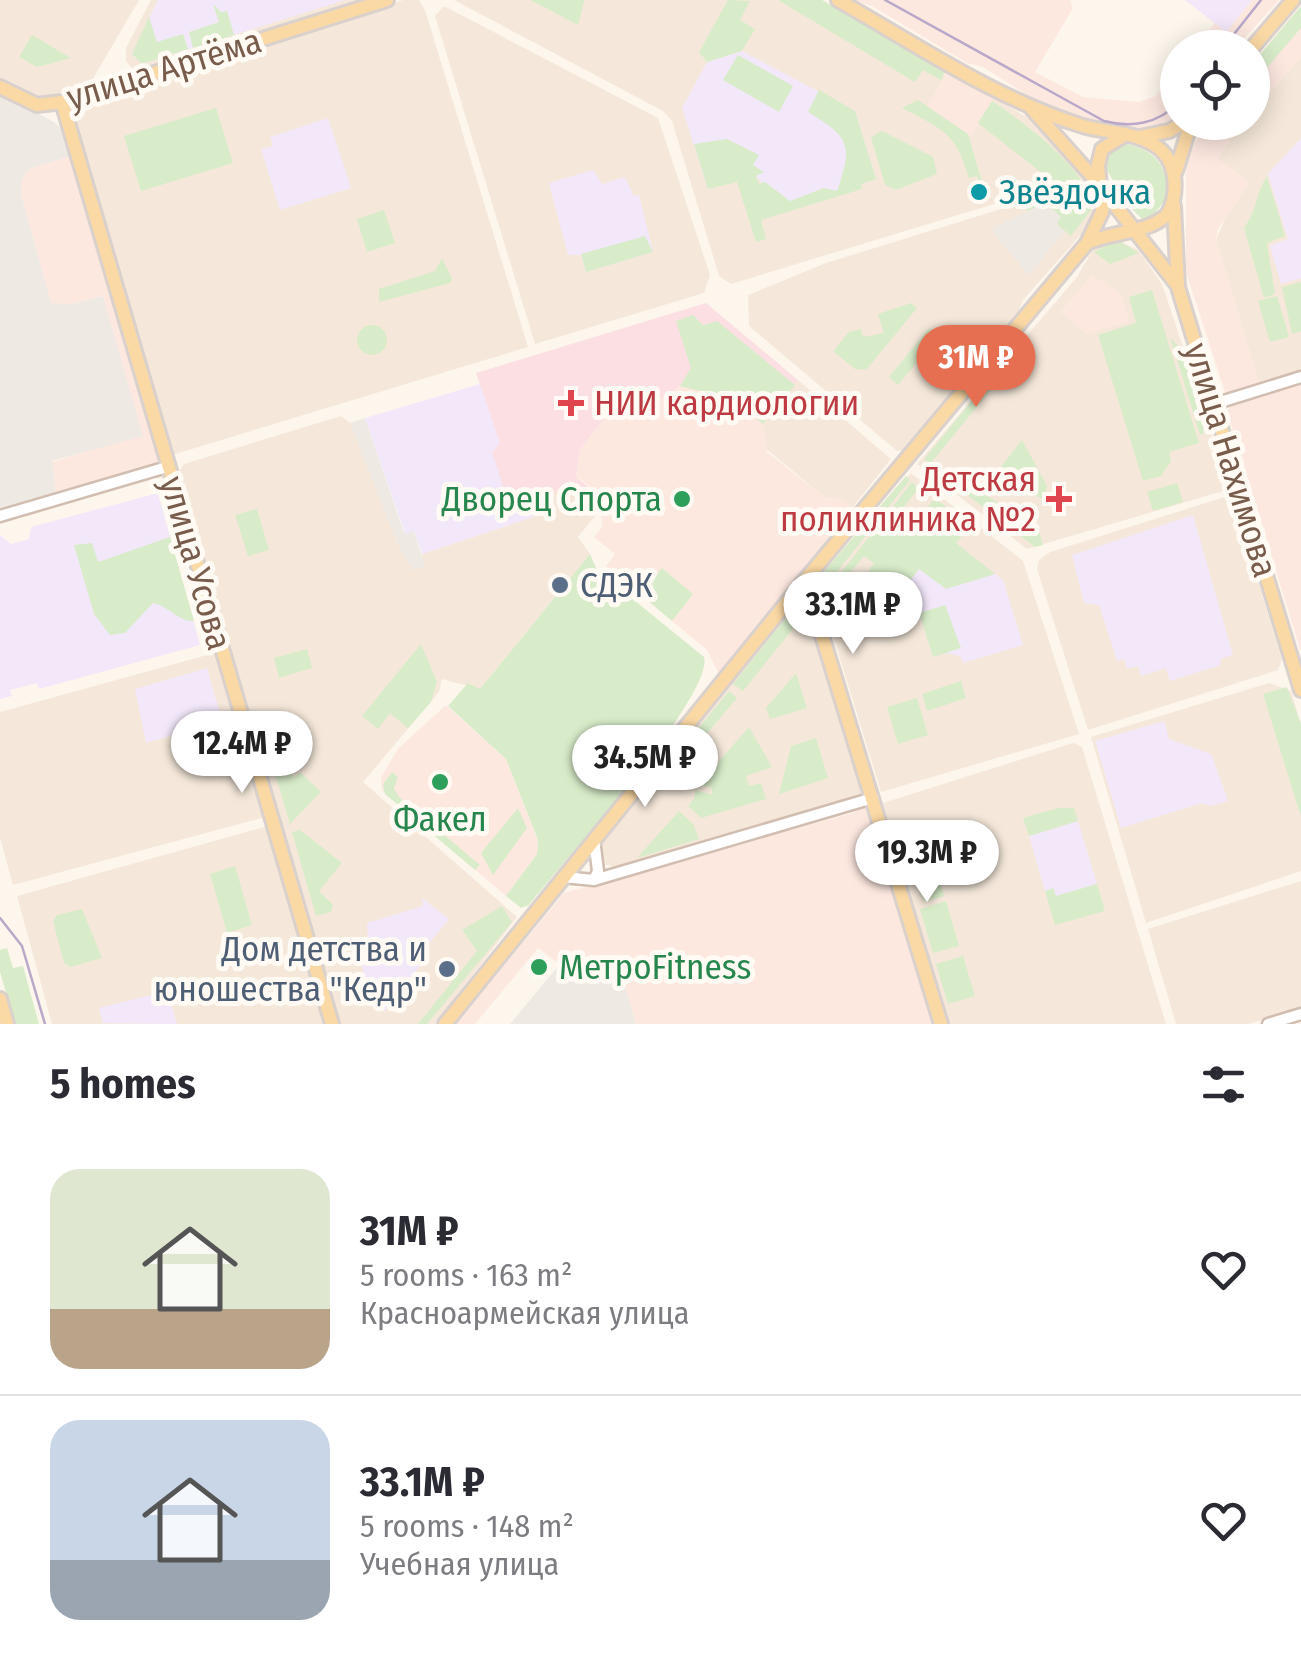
<!DOCTYPE html>
<html lang="en">
<head>
<meta charset="utf-8">
<style>
  body { margin:0; font-family:"Fira Sans Condensed",sans-serif; background:#f2f2f3; color:#2b2b33; height:100vh; display:flex; flex-direction:column; font-size:38px; white-space:nowrap }
  * { box-sizing:border-box; margin:0 }
  p { font-size:32px; color:#7c7c81 }
  .icon { flex:none; width:55px; height:55px; fill:none; stroke:currentColor; stroke-width:2; stroke-linecap:round; stroke-linejoin:round }
  .map { position:relative; height:1024px; overflow:hidden }
  .side { display:flex; flex-direction:column; background:#fff; flex:1 }
  .side>* { flex:none }
  .controls { position:absolute; left:1160px; top:30px; display:grid; gap:20px }
  .controls a { display:grid; place-items:center; width:110px; height:110px; border-radius:50%; background:#fff; box-shadow:0 5px 25px #0003; font-size:50px }
  .price { position:absolute; translate:-50% -85px; padding:0 22px; border-radius:35px; background:#fff; color:#222; font-size:32px; line-height:65px; filter:drop-shadow(0 2px 5px #0008) }
  .price::after { content:''; position:absolute; left:50%; top:60px; width:30px; height:22px; margin-left:-15px; background:inherit; clip-path:polygon(0 0,100% 0,50% 100%) }
  .price.on { background:#e76f51; color:#fff }
  ul { padding:0; list-style:none }
  li { display:flex; align-items:center; gap:30px; height:250px; padding:0 50px }
  li+li { border-top:2px solid #e1e1e2 }
  li span { display:grid; place-items:center; flex:none; width:280px; height:200px; border-radius:30px; color:#555 }
  li>.icon { margin-inline-start:auto }
  span .icon { width:120px; height:120px; fill:#fffc; stroke-width:1 }
  li b { font-size:42px }
  h2 { display:flex; justify-content:space-between; align-items:center; height:120px; padding:0 50px; font-size:42px }
  .map>svg:first-child { display:block }
  .residential { fill:#f5e8da; fill-rule:evenodd }
  .commercial { fill:#fde8e0 }
  .industrial { fill:#efe9e4 }
  .education { fill:#f3e8fa }
  .medical { fill:#fbdfe3 }
  .green { fill:#d8ecc9 }
  .lines { fill:none; stroke-linecap:round; stroke-linejoin:round }
  .minor-casing { stroke:#d1beb0; stroke-width:15 }
  .major-casing { stroke:#dad1cd; stroke-width:18 }
  .minor { stroke:#fff; stroke-width:10 }
  .major { stroke:#fbd9a5; stroke-width:12 }
  .tram { stroke:#b9a8c9; stroke-width:2.5 }
  .culture-dot { fill:#0f9aa8; stroke:#fffaf3; stroke-width:4 }
  .health-dot { fill:#e0444e; stroke:#fffaf3; stroke-width:4 }
  .leisure-dot { fill:#2e9e5b; stroke:#fffaf3; stroke-width:4 }
  .service-dot { fill:#5c6f8a; stroke:#fffaf3; stroke-width:4 }
  .labels { text-anchor:middle; dominant-baseline:central; stroke-width:10; stroke-linejoin:round; paint-order:stroke }
  .street-label { font-size:35px; fill:#7a5c4d; stroke:#fffaf3 }
  .culture-label { font-size:35px; fill:#0d838f; stroke:#fffaf3; text-anchor:start }
  .health-label { font-size:35px; fill:#be3a42; stroke:#fffaf3; text-anchor:start }
  .leisure-label { font-size:35px; fill:#27864d; stroke:#fffaf3; text-anchor:end }
  .service-label { font-size:35px; fill:#4e5e75; stroke:#fffaf3; text-anchor:start }
</style>
</head>
<body>
<div class="map">
<svg width="1301" height="1024" viewBox="0 0 1301 1024">
  <rect width="100%" height="100%" fill="#fdf6ec"/>
  <path class="residential" d="M0,0H139L91,82L44,98L25,94L0,81Z
    M151,0H371L135,72L126,61V48Z
    M403,0H419L425,10L528,347L172,455L76,126L78,108L89,98Z
    M454,0H822L948,70L969,138L994,97L1034,122L1091,188L1098,206L1093,221L1023,300L1018,313L904,450L897,451L749,326L748,295L826,263L1079,185L1076,179L731,284L719,276L672,121L663,111Z
    M444,6L658,118L710,275L704,293L535,344L435,16Z
    M1301,56V372L1259,384L1216,240L1243,176L1237,177L1217,158L1243,123L1252,122L1253,112Z
    M1116,239L1138,250L1162,284L1230,489L1027,549L917,464L1077,277L1092,251ZM1092,276L1121,294L1061,313V312Z
    M798,380L891,459L852,508L842,500L824,497L765,448L763,424Z
    M341,416L350,423L397,543L423,560L422,554L536,516L534,508L562,485L596,515L578,537L590,554L480,689L442,679L439,692L363,782L517,917L435,1024H337L175,479L184,464Z
    M911,473L1023,561L1079,734L881,792L818,587L826,569Z
    M1231,495L1282,659L1278,670L1088,730L1037,569L1039,560L1050,552Z
    M805,601L864,795L620,868L603,864L602,843L799,602Z
    M218,652L265,817L13,885L0,838V712Z
    M1269,683L1291,691L1301,724V871L1146,923L1091,737Z
    M1073,743L1082,747L1166,1024H948L883,803Z
    M268,826L327,1024H52L17,896Z
    M1301,881V1008L1248,1024H1176L1148,929Z"/>
  <path class="commercial" d="M853,0H1070L1073,8L1035,72L1083,97L1139,102L1156,96L1177,69V120L1141,131L1046,107L983,67L967,63L872,6Z
    M1252,0H1279L1236,47L1195,48L1215,23L1226,31Z
    M1301,6V56L1253,112V63Z
    M948,70L994,97L969,139L924,112Z
    M1204,123H1243L1217,158L1250,182L1218,229L1216,240L1259,384L1226,395L1186,272V164Z
    M74,155L158,462L56,493L52,462L138,436L102,296L71,304H51L21,194L22,179L29,169Z
    M1092,275L1121,294L1129,321L1087,334L1061,312Z
    M1301,383V652L1227,412L1231,405Z
    M680,386L730,399L763,424L767,452L824,497L842,500L852,508L719,674L707,650L606,566L615,554L594,537L602,527L601,508L607,498L576,477L580,449L613,408L640,413Z
    M446,705L506,759L538,841L537,854L506,896L382,790L381,777L398,749Z
    M865,806L873,818L933,1024H636L617,958L569,971L538,948L475,1024H456L564,893L853,813Z"/>
  <path class="industrial" d="M0,93L54,122L68,136L74,155L29,169L22,179L21,194L51,303L71,304L103,296L143,436L52,461L56,493L0,510Z
    M1045,203L1062,217L1057,224L1065,231L1029,275L993,233L994,227Z
    M365,418L404,533L414,531L425,566L413,570L397,543L350,423Z
    M617,957L636,1024H510L559,965L569,971Z"/>
  <path class="education" d="M158,0H345L142,64L132,54Z
    M1185,0H1252L1226,32Z
    M742,51L855,111L876,179L782,208L756,176L708,189L682,108L707,62Z
    M328,118L351,188L280,210L261,149L273,146L270,137Z
    M1301,138V278L1281,284L1270,246L1288,239L1268,174Z
    M593,170L602,184L625,177L634,196L639,195L653,252L586,272L581,255H568L549,183Z
    M480,384L500,443L503,487L510,485L533,505L536,516L422,554L414,531L405,534L365,418Z
    M158,493L200,645L39,689L37,683L10,690L12,696L0,699V535L11,544L29,539L31,527Z
    M1193,515L1233,655L1220,659L1221,665L1170,681L1166,668L1141,676L1138,666L1127,669L1124,659L1117,661L1099,605L1084,603L1072,555Z
    M945,535L1003,580L1023,645L963,663L960,656L946,653L933,657L919,613L898,596Z
    M207,668L222,721L146,743L135,689Z
    M1164,721L1169,739L1211,754L1228,801L1210,806L1202,803L1121,828L1095,741Z
    M1078,821L1097,884L1056,896L1053,889L1045,891L1029,836Z
    M422,898L449,919L421,953L426,958L385,1011L371,1003L357,946L368,944L367,923L423,906Z
    M167,991L177,1024L103,1023L99,1008Z"/>
  <path class="medical" d="M706,303L798,380L763,424L730,399L680,386L640,413L613,408L580,449L576,477L591,489L581,501L562,486L539,506L518,509L510,486L503,487L492,452L500,443L476,373Z"/>
  <path class="green" d="M530,0H584V1L578,25Z
    M728,0L750,1L740,20L755,29L742,51L707,62L699,52Z
    M778,0H822L946,69L941,80L923,70L915,82Z
    M213,4L221,12L227,11L234,35L193,48L189,32L219,22Z
    M1301,6V28L1253,84V63Z
    M149,17L157,42L183,34L188,49L142,64L132,54Z
    M32,35L71,58L37,67L19,57Z
    M738,55L793,86L779,112L723,80Z
    M819,90L855,111L876,179L861,184L862,189L761,220L766,239L756,242L737,182L708,189L694,144L727,139L759,155L753,165L764,172L756,176L759,184L765,182L790,201L824,188L837,191C853,145 850,137 808,112Z
    M918,100L968,134L985,192L982,193L977,176L969,178C956,133 944,130 902,108Z
    M992,101C1021,120 1092,172 1092,209L1071,236L1057,224L1061,217L1046,203L1027,211L1023,202L1079,184L1075,179L1057,185L978,123Z
    M216,108L233,163L141,191L124,136Z
    M882,131L933,157L937,174L896,190L885,185L871,137Z
    M1127,144C1157,150 1169,169 1167,198L1150,219H1142L1124,201L1106,168L1111,151Z
    M1267,176L1285,236L1267,243L1275,294L1264,298L1244,228C1258,208 1255,195 1267,176Z
    M384,210L395,243L367,252L357,219Z
    M645,236L653,252L586,272L581,254Z
    M1117,240L1139,253L1110,264L1094,252Z
    M442,258L452,279L450,283L379,302V289L435,271Z
    M1301,282V331L1292,334L1282,287Z
    M1152,290L1199,443L1169,452L1171,461L1161,476L1143,481L1098,335L1136,323L1129,297Z
    M1277,296L1289,337L1270,342L1258,301Z
    M911,303L917,308L866,370L855,369L833,351L849,332L861,329L863,337L884,333L878,314Z
    M693,315L703,325L717,321L795,385L763,424L730,399L680,386L691,368L676,321Z
    M357 340a15 15 0 1 1 30 0a15 15 0 1 1-30 0Z
    M929,328L939,336L898,385L889,377Z
    M1170,337L1182,351L1207,431L1200,435Z
    M1016,347L1022,352L930,464L924,459Z
    M1022,440L1047,486L1043,500L999,469Z
    M906,476L910,480L825,587L819,581L822,574Z
    M912,482L919,488L897,515L912,526L935,498L970,526L956,543L995,574L946,589L919,569L898,596L910,606L905,613L889,600L870,624L862,622L854,594L874,563L864,556L845,579L851,585L824,594Z
    M1177,483L1183,502L1153,511L1147,492Z
    M973,488L1037,525L1043,545L1035,547L966,494Z
    M257,509L269,550L248,556L235,515Z
    M170,537L194,621C178,622 169,606 153,603L125,633L110,635L94,614L74,545L92,543L98,562Z
    M590,554L597,570L704,657C715,694 559,866 529,905L521,908L506,896L537,854L538,840L506,759L448,706L468,683L480,689Z
    M662,568L693,594L672,621L640,594Z
    M945,605L961,648L933,657L919,613Z
    M793,609L800,620L743,691L733,684Z
    M421,644L437,682L431,702L408,728L390,713L378,729L362,716Z
    M307,649L312,668L279,678L274,658Z
    M796,673L807,708L770,719L766,708Z
    M961,681L966,698L927,711L922,694Z
    M1287,687L1301,724V817L1263,694Z
    M729,691L737,698L665,783L658,777Z
    M917,698L928,735L898,744L887,707Z
    M301,727L283,759L294,778L300,772L321,792L290,824L265,740Z
    M749,727L772,767L746,776L749,786L761,783L766,799L701,818L688,806L695,797V790L713,795L711,787L698,785Z
    M816,738L828,778L779,794L791,746Z
    M392,772L398,777L394,788L399,797L480,865L475,870L385,794L383,784Z
    M518,808L527,828L493,875L481,853Z
    M1058,808H1074L1078,821L1029,836L1023,818Z
    M679,811L693,824L699,839L637,858Z
    M300,830L342,863L319,891L333,905L331,912L316,916L292,832Z
    M933,858L944,896L924,902L913,864Z
    M235,866L252,925L227,933L210,874Z
    M1097,884L1105,911L1055,925L1045,891L1053,888L1056,896Z
    M946,901L959,946L933,953L920,909Z
    M502,906L512,922L427,1024H418L477,951L462,930Z
    M82,909L102,958L70,967L64,963L53,921L57,915Z
    M7,948L13,968L23,966L39,1024H15L0,972V950Z
    M963,956L975,996L948,1004L936,964Z"/>
  <g class="lines">
    <g class="minor-casing">
      <path id="minor" d="M1214,404L1301,377
        M0,516L167,467
        M594,839L598,871L594,880
        M563,877L594,880L873,798
        M1268,1024L1301,1014"/>
    </g>
    <g class="major-casing">
      <path id="major" d="M838,0C917,45 996,99 1083,126C1108,133 1143,132 1162,151C1178,167 1178,197 1167,215C1146,234 1112,231 1087,243
        M1252,48L1293,0
        M0,87L37,105L62,102L387,0
        M62,102L332,1024
        M1032,109L1099,184
        M1123,136L1102,149L1098,165L1100,186L1178,286
        M1140,137L1169,131L1185,122
        M1176,171L1191,122
        M1174,206L1178,287L1301,690
        M805,580L941,1024
        M0,999L7,1024
        M445,1024L805,580L1087,243L1102,212L1104,193"/>
    </g>
    <use href="#minor" class="minor"/>
    <use href="#major" class="major"/>
    <path class="tram" d="M885,0L1104,121C1131,128 1158,124 1178,103
      M1223,48L1261,0
      M0,918L22,946L45,1024"/>
  </g>
  <circle class="culture-dot" cx="979" cy="192" r="10"/>
  <g class="health-dot">
    <path d="M566 388h10v10h10v10h-10v10h-10v-10h-10v-10h10z"/>
    <path d="M1054 484h10v10h10v10h-10v10h-10v-10h-10v-10h10z"/>
  </g>
  <g class="leisure-dot">
    <circle cx="682" cy="499" r="10"/>
    <circle cx="440" cy="782" r="10"/>
    <circle cx="539" cy="967" r="10"/>
  </g>
  <g class="service-dot">
    <circle cx="560" cy="585" r="10"/>
    <circle cx="447" cy="969" r="10"/>
  </g>
  <g class="labels">
    <g class="street-label">
      <text transform="translate(164 69) rotate(-17)">улица Артёма</text>
      <text transform="translate(1231 460) rotate(73)">улица Нахимова</text>
      <text transform="translate(196 563) rotate(74)">улица Усова</text>
    </g>
    <g class="culture-label">
      <text x="999" y="192">Звёздочка</text>
    </g>
    <g class="health-label">
      <text x="594" y="403">НИИ кардиологии</text>
      <text x="1036" y="479" text-anchor="end">Детская<tspan x="1036" dy="40">поликлиника №2</tspan></text>
    </g>
    <g class="leisure-label">
      <text x="662" y="499">Дворец Спорта</text>
      <text x="440" y="819" text-anchor="middle">Факел</text>
      <text x="559" y="967" text-anchor="start">МетроFitness</text>
    </g>
    <g class="service-label">
      <text x="580" y="585">СДЭК</text>
      <text x="427" y="949" text-anchor="end">Дом детства и<tspan x="427" dy="40">юношества "Кедр"</tspan></text>
    </g>
  </g>
</svg>
<div class="controls">
<a><svg class="icon" aria-label="locate" viewBox="0 0 24 24"><circle cx="12" cy="12" r="6"/><path d="M12 2v4M12 18v4M2 12h4M18 12h4"/></svg></a>
</div>
<b class="price on" style="left:976px;top:410px">31M ₽</b>
<b class="price" style="left:853px;top:657px">33.1M ₽</b>
<b class="price" style="left:242px;top:796px">12.4M ₽</b>
<b class="price" style="left:645px;top:810px">34.5M ₽</b>
<b class="price" style="left:927px;top:905px">19.3M ₽</b>
</div>
<section class="side">
<h2>5 homes<svg class="icon" aria-label="filters" viewBox="0 0 24 24"><path d="M4 7h16M4 17h16"/><circle cx="9" cy="7" r="2"/><circle cx="15" cy="17" r="2"/></svg></h2>
<ul>
<li><span style="background:linear-gradient(#dfe7d0 70%,#b9a48a 0)"><svg class="icon" aria-label="home" viewBox="0 0 24 24"><path d="M3 11l9-7 9 7M6 9v11h12V9"/></svg></span><div><b>31M ₽</b><p>5 rooms · 163 m²</p><p>Красноармейская улица</p></div><svg class="icon" aria-label="heart" viewBox="0 0 24 24"><path d="M12 20l-8-8c-3-5 5-10 8-4 3-6 11-1 8 4z"/></svg></li>
<li><span style="background:linear-gradient(#c9d6e8 70%,#9aa5b1 0)"><svg class="icon" aria-label="home" viewBox="0 0 24 24"><path d="M3 11l9-7 9 7M6 9v11h12V9"/></svg></span><div><b>33.1M ₽</b><p>5 rooms · 148 m²</p><p>Учебная улица</p></div><svg class="icon" aria-label="heart" viewBox="0 0 24 24"><path d="M12 20l-8-8c-3-5 5-10 8-4 3-6 11-1 8 4z"/></svg></li>
</ul>
</section>
</body>
</html>
